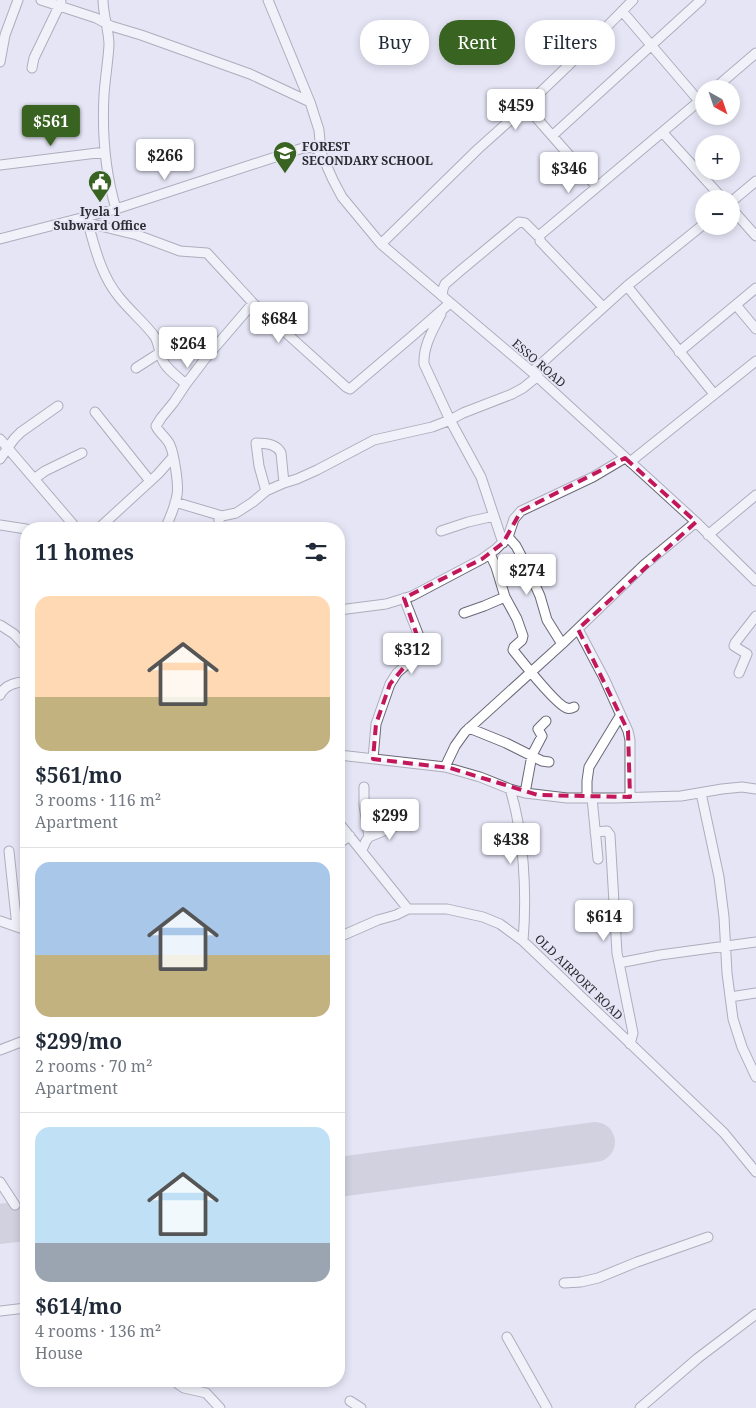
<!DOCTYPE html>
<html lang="en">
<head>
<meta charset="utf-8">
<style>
  body { margin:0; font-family:"Noto Serif",serif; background:#f6f6f7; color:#1f2937; height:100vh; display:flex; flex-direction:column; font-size:19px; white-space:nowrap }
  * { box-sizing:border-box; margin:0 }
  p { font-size:16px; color:#747a83 }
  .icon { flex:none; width:28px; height:28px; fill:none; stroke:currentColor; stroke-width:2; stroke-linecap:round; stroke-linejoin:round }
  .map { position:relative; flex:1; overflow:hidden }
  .panel { position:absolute; left:20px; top:522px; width:325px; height:865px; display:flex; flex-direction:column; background:#fff; border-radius:20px; box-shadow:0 2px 8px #0003 }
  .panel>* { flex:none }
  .banner { position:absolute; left:360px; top:20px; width:320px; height:45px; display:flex; gap:10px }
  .needle { width:32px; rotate:140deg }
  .buttons { position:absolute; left:695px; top:80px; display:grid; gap:10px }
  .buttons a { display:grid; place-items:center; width:45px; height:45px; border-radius:50%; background:#fff; box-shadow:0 2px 8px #0003; font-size:25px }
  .price { position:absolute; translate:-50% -42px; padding:0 11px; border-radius:5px; background:#fff; color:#222; font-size:16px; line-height:32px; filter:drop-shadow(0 1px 2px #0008) }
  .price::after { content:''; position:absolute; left:50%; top:30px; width:15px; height:11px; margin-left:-8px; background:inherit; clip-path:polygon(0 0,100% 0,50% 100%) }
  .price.active { background:#396320; color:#fff }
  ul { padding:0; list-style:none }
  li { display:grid; align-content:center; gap:10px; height:265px; padding:0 15px }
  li+li { border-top:1px solid #e0e1e3 }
  li span { display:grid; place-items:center; height:155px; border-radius:15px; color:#555 }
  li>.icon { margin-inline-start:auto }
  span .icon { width:90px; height:90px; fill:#fffc; stroke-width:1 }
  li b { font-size:21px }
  h2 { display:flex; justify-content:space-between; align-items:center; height:60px; padding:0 15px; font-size:21px }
  .pill { padding:0 18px; border-radius:20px; background:#fff; box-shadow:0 2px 8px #0003; font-size:18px; line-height:45px }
  .pill.active { background:#396320; color:#fff }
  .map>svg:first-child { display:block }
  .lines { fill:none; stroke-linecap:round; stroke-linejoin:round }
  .runway { stroke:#b9b8c6; stroke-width:40 }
  .minor-casing { stroke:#696877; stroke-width:11 }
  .minor { stroke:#fff; stroke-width:9 }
  .marked { fill:none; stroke:#c2185b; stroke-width:4; stroke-dasharray:10 6; stroke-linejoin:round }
  .labels { text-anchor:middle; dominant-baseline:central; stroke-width:4; stroke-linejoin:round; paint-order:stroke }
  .poi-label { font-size:12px; font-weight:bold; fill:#2c2c32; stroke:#e6e5f5; text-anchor:start }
  .street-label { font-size:12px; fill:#2c2c32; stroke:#e6e5f5 }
</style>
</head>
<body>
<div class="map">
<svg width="756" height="1408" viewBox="0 0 756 1408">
  <rect width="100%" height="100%" fill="#e6e5f5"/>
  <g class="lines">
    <path class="runway" d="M339,1177L595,1142
      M0,1224L26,1221"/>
    <g class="minor-casing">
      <path id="minor" d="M41,0L96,18L111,26L141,35L250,74L310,102
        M103,0C103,15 109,30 109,45C108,62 105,79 104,95C102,133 105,172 116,209
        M268,0L310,102L319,130L321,153L333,180L342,197L381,244L532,372L696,522L756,581
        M622,11L699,101
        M0,62L5,35L18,0
        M32,68L34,58L61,2
        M714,89L756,53
        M526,106L597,187
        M663,133L723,199
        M552,136L701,0
        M0,165L105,152
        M731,202L756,181
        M731,208L756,236
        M86,216C94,244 100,274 119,297C130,311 145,323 155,337C159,344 159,352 162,359C166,369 178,377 186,384L174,402L161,418L156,426C159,433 167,438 170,445C174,454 179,485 177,495C175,507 170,518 165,529
        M88,223L137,235L180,251L207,253L253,303L346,387L350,389L410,338L450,303
        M0,239L116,209L303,148C311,147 315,147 321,153
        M381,244L478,149L526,106L574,60L633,0
        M627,286L714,394
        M442,296L443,289L445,284L460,271L519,222L525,223L537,235H540
        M736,305L756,329
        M603,307L540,241V235L704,97
        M441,314C433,330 423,346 424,364L450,420L481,477L503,543
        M679,352L756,288
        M136,368L161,352
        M532,372L627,286L704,224
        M186,384L205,359L253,303
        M95,412L150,481
        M0,439L77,529
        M0,459L14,439L21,432L58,406
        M630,462L756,361
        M34,479L45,471L82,453
        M266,491L259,466L256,443C266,444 276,443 281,453L284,483
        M175,502L222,516
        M0,525L26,529
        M98,529L158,474L173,457
        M219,529V519L222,516L236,513L253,502L266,491L284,483L297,479L317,470L374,440L432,427L450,420L463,413L512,394L523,388L538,376
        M441,531L468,522L494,516
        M708,535L756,495
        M508,537L516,546L526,565L540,596L547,620L562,644
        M490,554L496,567L505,597L517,619L523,636L522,640L514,647L513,650C521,660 557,706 567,708C569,709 572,708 574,707
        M339,610L386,604L412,596L482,559L496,549L508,537L514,519L521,511L593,477L625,458
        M464,613L484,606L505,597
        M0,625L14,634L26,647
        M578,629L604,678L628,731L630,740V797
        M739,673L747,654L734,646L735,643L756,616
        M0,695C5,685 16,682 26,682
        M469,728L506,743L542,761L549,762
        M339,755L445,767L480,777L510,789L525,793L567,798H615L681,796L722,789L742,787L756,789
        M373,759L376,724L390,684L397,673L415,657L421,647L420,639L404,598
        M445,767L455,746L465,732L562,644L644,565L696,522
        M364,787V805L369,837
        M510,789C524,834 527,894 523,941
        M525,793L532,755L542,736L538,729L546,721
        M701,793L719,877L724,917L727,973L733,1019L742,1047L756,1077
        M587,798V781L589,767L620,716
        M592,798L598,859
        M339,823L408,909
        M595,832L607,831L610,835L617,953L633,1033L630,1044
        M339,843L350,836
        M362,850L366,841L369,837L408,821
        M9,851L17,927
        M0,921L26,930
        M339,937L378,920L396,915L408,909H447L483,917L500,924L523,941L724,1133L756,1172
        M619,963L660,955L756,942
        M730,997L756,993
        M0,1050L26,1040
        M0,1182L15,1205
        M564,1283L581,1282L598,1278L637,1262L708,1237
        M0,1311L26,1308
        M507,1337L547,1408
        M174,1381L184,1388L206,1393L220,1408
        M350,1401L361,1408
        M640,1408L698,1358L756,1314"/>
    </g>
    <use href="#minor" class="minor"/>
  </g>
  <path d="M0 0H756V1408H0ZM625,458L696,522L578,629L628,731L630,797L538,795L450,768L373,759L376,724L390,684L421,647L404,598L482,559L503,543L521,511Z" fill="#e6e5f5" fill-opacity=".55" fill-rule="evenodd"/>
  <path class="marked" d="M625,458L696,522L578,629L628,731L630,797L538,795L450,768L373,759L376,724L390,684L421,647L404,598L482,559L503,543L521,511Z"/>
  <defs>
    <g id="school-pin" transform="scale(1.25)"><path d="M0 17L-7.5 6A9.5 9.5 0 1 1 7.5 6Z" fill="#396320" stroke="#e6e5f5"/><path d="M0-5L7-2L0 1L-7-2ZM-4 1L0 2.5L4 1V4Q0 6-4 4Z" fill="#fff"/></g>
    <g id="civic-pin" transform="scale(1.25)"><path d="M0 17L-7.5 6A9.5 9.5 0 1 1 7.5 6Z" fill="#396320" stroke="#e6e5f5"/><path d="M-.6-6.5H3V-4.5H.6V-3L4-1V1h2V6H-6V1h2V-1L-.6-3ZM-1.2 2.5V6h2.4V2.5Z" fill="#fff"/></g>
  </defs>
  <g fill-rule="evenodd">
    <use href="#school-pin" x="285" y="153"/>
    <use href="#civic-pin" x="100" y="182"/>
  </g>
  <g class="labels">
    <g class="poi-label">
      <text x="302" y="146">FOREST<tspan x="302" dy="14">SECONDARY SCHOOL</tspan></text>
      <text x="100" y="211" text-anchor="middle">Iyela 1<tspan x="100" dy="14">Subward Office</tspan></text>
    </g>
    <g class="street-label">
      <text transform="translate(539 363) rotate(41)">ESSO ROAD</text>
      <text transform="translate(579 977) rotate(44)">OLD AIRPORT ROAD</text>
    </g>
  </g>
</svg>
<div class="buttons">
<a><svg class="needle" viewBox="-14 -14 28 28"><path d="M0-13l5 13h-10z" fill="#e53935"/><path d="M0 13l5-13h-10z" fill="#747a83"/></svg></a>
<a>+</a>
<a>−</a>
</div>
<b class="price" style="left:516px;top:131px">$459</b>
<b class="price active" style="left:51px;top:147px">$561</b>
<b class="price" style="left:165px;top:181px">$266</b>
<b class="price" style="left:569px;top:194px">$346</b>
<b class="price" style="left:279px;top:344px">$684</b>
<b class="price" style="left:188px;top:369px">$264</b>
<b class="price" style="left:527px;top:596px">$274</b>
<b class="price" style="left:412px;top:675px">$312</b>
<b class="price" style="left:390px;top:841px">$299</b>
<b class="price" style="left:511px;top:865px">$438</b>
<b class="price" style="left:604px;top:942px">$614</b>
<div class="banner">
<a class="pill">Buy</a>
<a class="pill active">Rent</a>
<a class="pill">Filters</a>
</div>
<section class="panel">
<h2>11 homes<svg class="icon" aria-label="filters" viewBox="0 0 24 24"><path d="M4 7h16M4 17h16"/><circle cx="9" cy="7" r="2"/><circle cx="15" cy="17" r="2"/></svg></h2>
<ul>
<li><span style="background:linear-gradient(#ffd9b3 65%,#c2b280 0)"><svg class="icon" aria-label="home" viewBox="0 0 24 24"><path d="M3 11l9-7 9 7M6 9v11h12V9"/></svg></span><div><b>$561/mo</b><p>3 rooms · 116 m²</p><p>Apartment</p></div></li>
<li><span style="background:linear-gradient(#a9c7e8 60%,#c2b280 0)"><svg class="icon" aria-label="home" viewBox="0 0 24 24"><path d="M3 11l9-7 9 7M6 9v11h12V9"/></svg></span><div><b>$299/mo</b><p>2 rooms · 70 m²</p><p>Apartment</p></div></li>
<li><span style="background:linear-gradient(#bfe0f5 75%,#9aa5b1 0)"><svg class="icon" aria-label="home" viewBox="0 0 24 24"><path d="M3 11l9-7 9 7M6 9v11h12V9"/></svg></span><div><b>$614/mo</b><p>4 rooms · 136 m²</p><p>House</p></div></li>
</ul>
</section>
</div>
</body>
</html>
